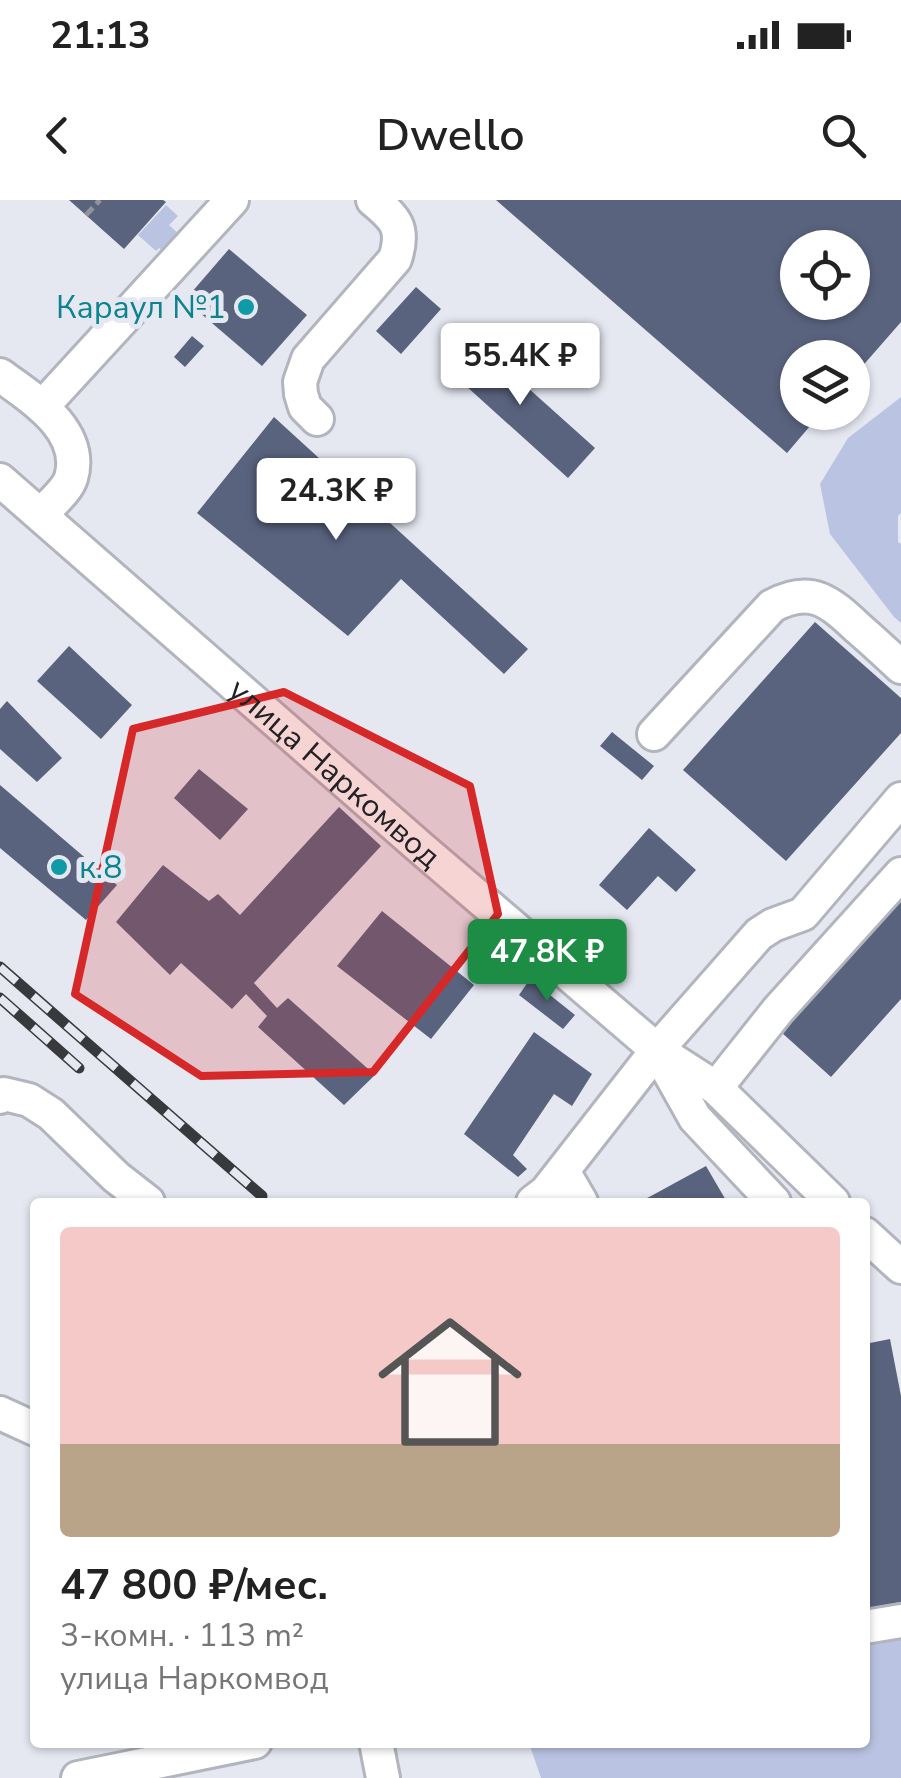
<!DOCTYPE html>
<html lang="ru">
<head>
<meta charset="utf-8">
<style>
  body { margin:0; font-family:"Nunito Sans",sans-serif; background:#f2f2f2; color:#222; height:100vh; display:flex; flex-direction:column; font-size:38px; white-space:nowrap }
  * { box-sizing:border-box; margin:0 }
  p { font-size:32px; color:#767676 }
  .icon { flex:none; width:55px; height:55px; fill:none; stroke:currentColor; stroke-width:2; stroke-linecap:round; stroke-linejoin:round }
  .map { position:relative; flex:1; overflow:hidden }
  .side { position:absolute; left:30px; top:998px; width:840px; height:550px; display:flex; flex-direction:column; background:#fff; border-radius:10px; box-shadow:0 2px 8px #0004 }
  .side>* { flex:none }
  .tools { position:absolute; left:780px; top:30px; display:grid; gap:20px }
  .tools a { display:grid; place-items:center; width:90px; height:90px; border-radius:50%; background:#fff; box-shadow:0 2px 8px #0004; font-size:50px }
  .price { position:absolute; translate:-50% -85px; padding:0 22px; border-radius:10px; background:#fff; color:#222; font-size:32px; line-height:65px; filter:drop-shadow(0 2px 5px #0008) }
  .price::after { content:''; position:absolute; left:50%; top:60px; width:30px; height:22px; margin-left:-15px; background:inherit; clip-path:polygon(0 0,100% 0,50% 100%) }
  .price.selected { background:#1d8c45; color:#fff }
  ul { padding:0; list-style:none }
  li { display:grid; align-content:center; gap:20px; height:530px; padding:0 30px }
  li span { display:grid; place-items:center; height:310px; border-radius:10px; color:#555 }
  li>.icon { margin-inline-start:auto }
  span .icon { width:180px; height:180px; fill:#fffc; stroke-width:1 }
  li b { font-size:42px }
  .status { display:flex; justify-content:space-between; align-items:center; height:70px; padding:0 50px; background:#fff; direction:ltr }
  .status svg { height:28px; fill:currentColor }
  header { display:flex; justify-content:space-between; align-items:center; height:130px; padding:0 30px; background:#fff; font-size:45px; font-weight:600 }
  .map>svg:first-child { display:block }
  .green { fill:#bac4e2 }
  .building { fill:#5a637e; fill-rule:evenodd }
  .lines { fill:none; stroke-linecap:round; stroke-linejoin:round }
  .minor-casing { stroke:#b2b5be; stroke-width:38 }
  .path { stroke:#919399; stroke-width:5; stroke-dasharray:10 5; stroke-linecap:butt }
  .minor { stroke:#fff; stroke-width:32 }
  .rail-casing { stroke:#38393c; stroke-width:11 }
  .rail { stroke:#e5e8f1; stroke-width:8; stroke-dasharray:22; stroke-linecap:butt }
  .marked { fill:#d62828; fill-opacity:0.2; stroke:#d62828; stroke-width:8; stroke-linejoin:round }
  .culture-dot { fill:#0f9aa8; stroke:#e5e8f1; stroke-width:4 }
  .labels { text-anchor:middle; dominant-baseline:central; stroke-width:10; stroke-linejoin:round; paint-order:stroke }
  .culture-label { font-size:32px; fill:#0d838f; stroke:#e5e8f1; text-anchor:end }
  .street-label { font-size:32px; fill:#212225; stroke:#e5e8f1 }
</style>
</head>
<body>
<div class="status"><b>21:13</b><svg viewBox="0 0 49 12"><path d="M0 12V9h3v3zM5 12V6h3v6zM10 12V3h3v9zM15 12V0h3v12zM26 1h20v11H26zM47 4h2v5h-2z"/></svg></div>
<header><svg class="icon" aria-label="back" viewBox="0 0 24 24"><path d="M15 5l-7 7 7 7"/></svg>Dwello<svg class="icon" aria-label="search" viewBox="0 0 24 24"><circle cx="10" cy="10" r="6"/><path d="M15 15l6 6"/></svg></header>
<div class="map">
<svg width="901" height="1578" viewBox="0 0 901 1578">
  <rect width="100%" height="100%" fill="#e5e8f1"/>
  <path class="green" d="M166,5L178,16L169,25L181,36L165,53L159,48L156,51L138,35Z
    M901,197V313L898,316V342L901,344V423L894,417L830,334L820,284L848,238Z
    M901,1432V1578H541L529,1543L865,1542V1439Z"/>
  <path class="building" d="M69,0H163L166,2L124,49Z
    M496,0H901V122L852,178V158H798V212H822L787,253ZM798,48H852V102H798Z
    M229,49L307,115L262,166L185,100Z
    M416,87L441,109L401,154L376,131Z
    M192,136L204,146L185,167L174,157Z
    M471,137L595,248L568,278L445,167Z
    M274,217L528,449L504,474L401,379L348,436L197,313Z
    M815,422L901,498V533L786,661L683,570Z
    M69,446L132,505L101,539L37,481Z
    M7,501L62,558L37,582L0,549V509Z
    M612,532L654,566L642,580L600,546Z
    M199,569L248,609L220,640L174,598Z
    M0,585L117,685L86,720L0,648Z
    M339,607L381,646L254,783L277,808L288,798L375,875L344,905L258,827L267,816L246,794L232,809L181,763L170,775L116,722L163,665L209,701L218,694L240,715Z
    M649,628L696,670L676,692L658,676L627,710L599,685Z
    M901,699V799L831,877L781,832Z
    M382,711L474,785L431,839L337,766Z
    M530,779L575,815L563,829L519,795Z
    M534,832L592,874L572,906L554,894L513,955L527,969L518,977L464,934Z
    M706,966L727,1002H639L651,996Z
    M890,1139L901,1196V1402L865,1409V1144Z"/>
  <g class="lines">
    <g class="minor-casing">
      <g id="minor">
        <path d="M0,175C32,198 85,231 71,278C67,291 50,304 41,315"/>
        <path d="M42,207L232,0"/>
        <path d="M317,219L305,207L301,194L300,182L308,159L395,59C405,28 396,19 373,0"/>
        <path id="s1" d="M0,280L422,649L657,850L716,888L833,1002"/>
        <path d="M654,534L772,406C811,385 829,401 858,428C873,441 887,454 901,467"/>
        <path d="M659,854L695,918L774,1002"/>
        <path d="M716,888L778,810L901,674"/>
        <path d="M0,897L4,894L29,900L51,914L116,977L148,1002"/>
        <path d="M563,971L581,1002"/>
        <path d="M533,1002L546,992L657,850L759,734L773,725L803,714L901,599"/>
        <path d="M865,1034L901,1067"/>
        <path d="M0,1213L35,1229"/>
        <path d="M865,1427L901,1421"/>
        <path d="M376,1542L383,1578"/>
        <path d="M78,1578L255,1542"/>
      </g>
    </g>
    <path class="path" d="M86,15L100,0"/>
    <use href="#minor" class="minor"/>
    <g class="rail-casing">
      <path id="rail" d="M0,767L262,996
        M0,798L79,868"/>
    </g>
    <use href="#rail" class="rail"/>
  </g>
  <path class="marked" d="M284,492L470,586L498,714L373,872L201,876L75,794L133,529Z"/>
  <g class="culture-dot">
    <circle cx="246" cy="107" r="10"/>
    <circle cx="59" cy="667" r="10"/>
  </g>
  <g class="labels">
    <g class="culture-label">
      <text x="226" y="107">Караул №1</text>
      <text x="79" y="667" text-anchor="start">к.8</text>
    </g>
    <g class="street-label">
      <text stroke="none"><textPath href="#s1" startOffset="445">улица Наркомвод</textPath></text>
    </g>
  </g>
</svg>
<div class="tools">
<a><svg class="icon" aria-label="locate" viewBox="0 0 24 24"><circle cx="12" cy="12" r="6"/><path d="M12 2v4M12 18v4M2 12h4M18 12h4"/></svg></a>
<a><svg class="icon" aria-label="layers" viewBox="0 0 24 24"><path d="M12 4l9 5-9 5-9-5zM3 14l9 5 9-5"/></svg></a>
</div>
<b class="price" style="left:520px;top:208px">55.4K ₽</b>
<b class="price" style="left:336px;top:343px">24.3K ₽</b>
<b class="price selected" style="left:547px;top:804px">47.8K ₽</b>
<section class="side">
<ul>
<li><span style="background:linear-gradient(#f6c9c9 70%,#b9a48a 0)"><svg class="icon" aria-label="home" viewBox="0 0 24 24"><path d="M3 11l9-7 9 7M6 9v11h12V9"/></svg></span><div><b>47 800 ₽/мес.</b><p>3-комн. · 113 m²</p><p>улица Наркомвод</p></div></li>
</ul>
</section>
</div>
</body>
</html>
